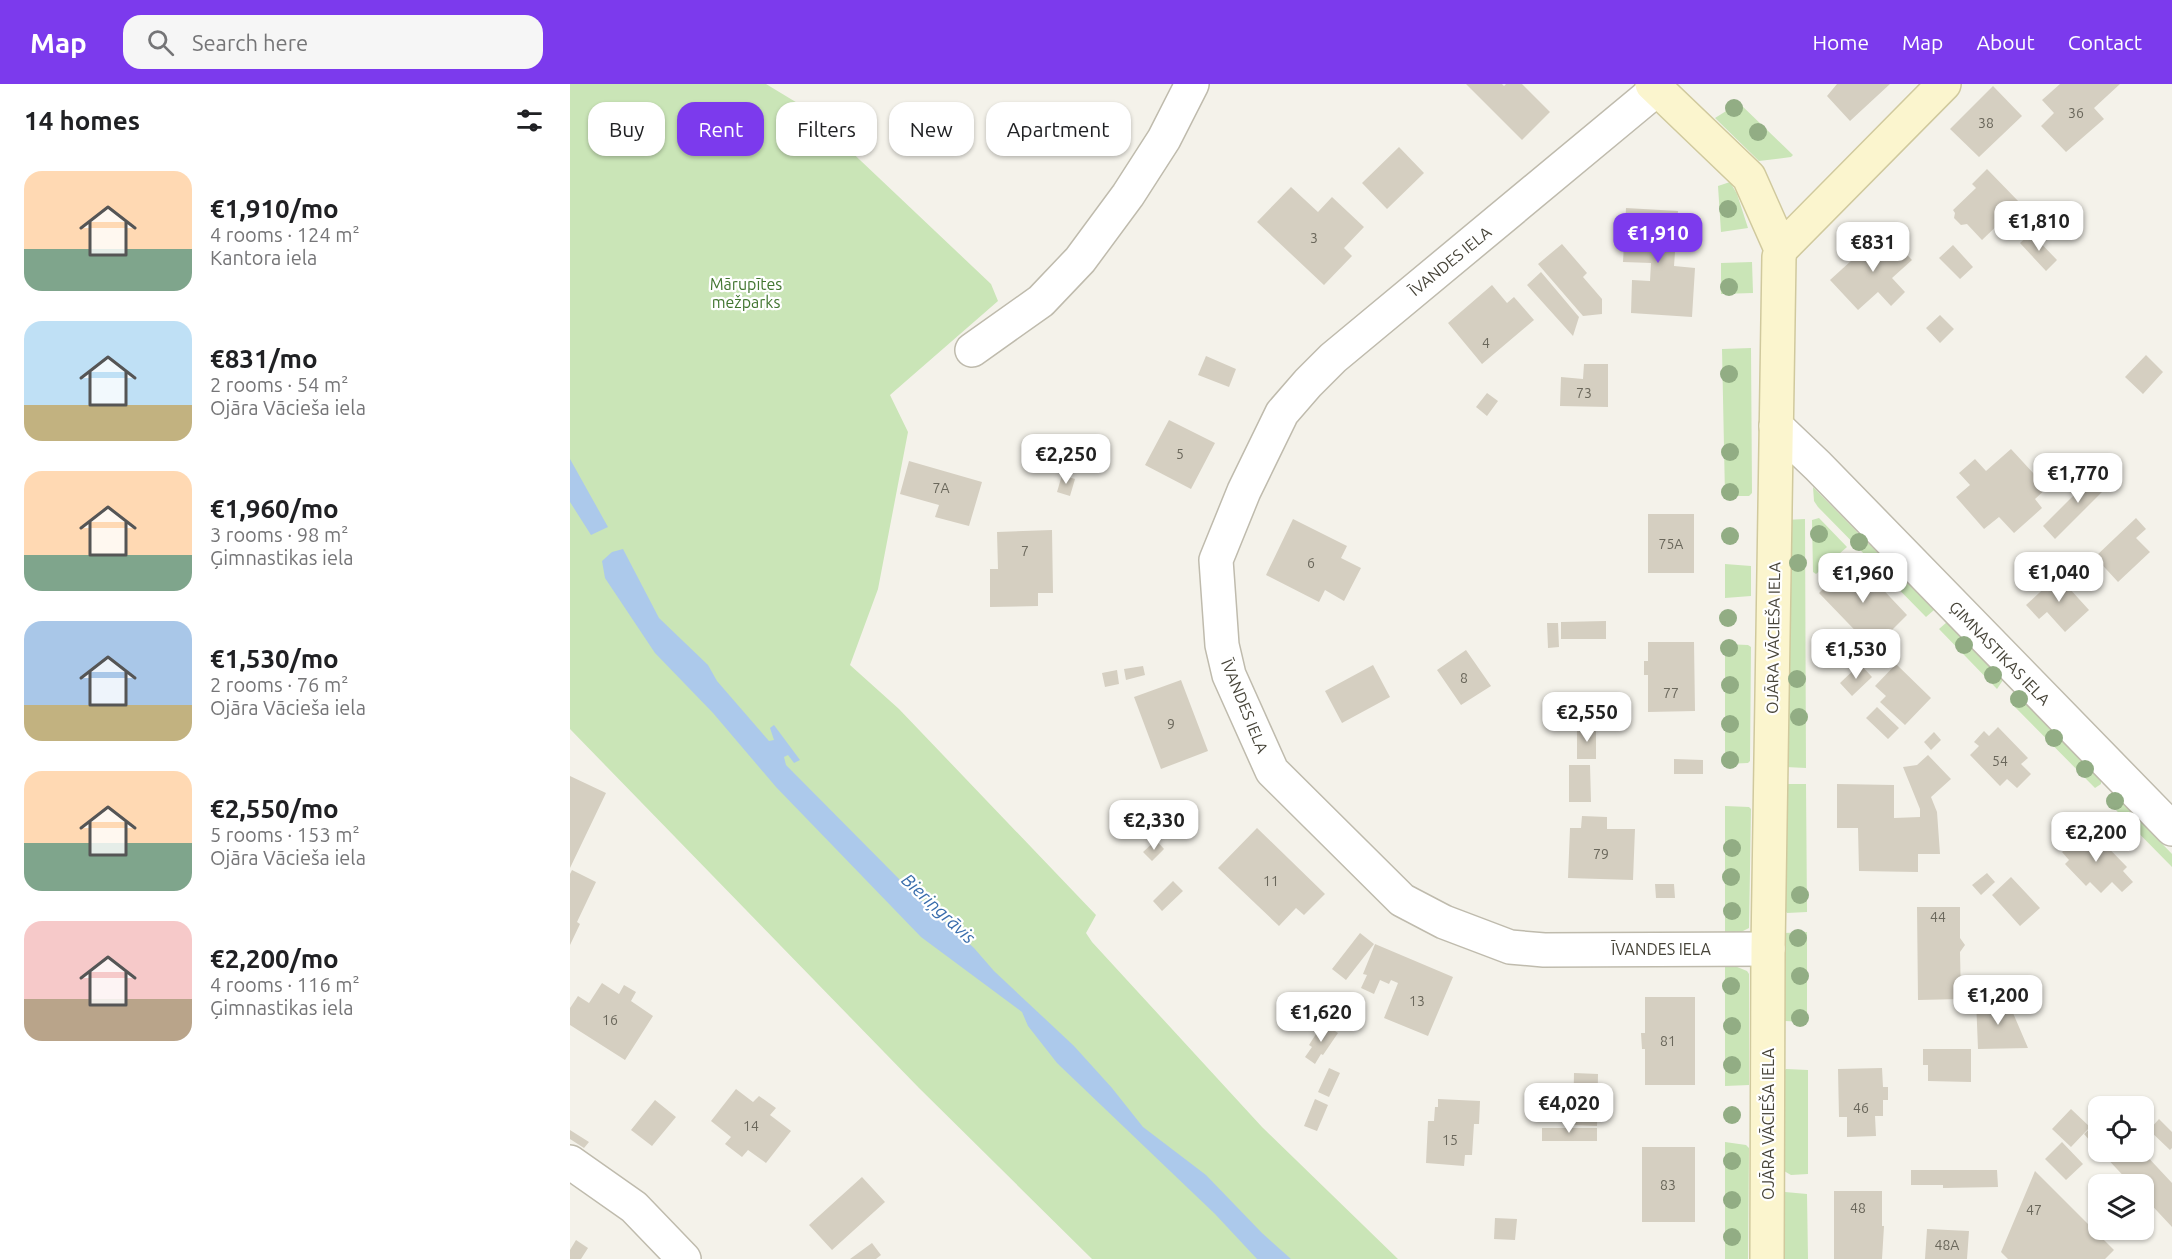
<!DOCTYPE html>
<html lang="en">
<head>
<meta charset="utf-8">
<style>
  body { margin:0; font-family:Ubuntu,sans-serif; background:#f6f6f6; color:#202124; height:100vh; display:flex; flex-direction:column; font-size:22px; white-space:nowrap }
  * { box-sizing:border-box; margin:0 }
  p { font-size:20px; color:#757577 }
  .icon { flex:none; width:33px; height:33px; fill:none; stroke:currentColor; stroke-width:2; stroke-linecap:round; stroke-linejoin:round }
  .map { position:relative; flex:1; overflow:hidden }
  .panel { display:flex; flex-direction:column; background:#fff; width:570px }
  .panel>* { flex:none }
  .banner { position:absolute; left:18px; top:18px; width:570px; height:54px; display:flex; gap:12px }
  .buttons { position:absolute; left:1518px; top:1012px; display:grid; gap:12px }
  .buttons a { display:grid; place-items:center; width:66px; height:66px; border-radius:12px; background:#fff; box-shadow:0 2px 4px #0004; font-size:30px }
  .price { position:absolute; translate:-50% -51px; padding:0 14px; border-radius:12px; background:#fff; color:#222; font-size:20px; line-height:39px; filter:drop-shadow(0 2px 3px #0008) }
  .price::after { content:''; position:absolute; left:50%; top:36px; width:18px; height:14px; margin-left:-9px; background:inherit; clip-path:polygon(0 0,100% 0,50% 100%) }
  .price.on { background:#7c3aed; color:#fff }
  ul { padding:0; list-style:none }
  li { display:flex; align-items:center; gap:18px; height:150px; padding:0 24px }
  li span { display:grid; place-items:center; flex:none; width:168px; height:120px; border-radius:18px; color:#555 }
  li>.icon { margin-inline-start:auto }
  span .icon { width:72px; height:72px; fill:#fffc; stroke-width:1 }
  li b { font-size:26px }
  h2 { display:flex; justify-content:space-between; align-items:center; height:72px; padding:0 24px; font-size:26px }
  .chip { padding:0 21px; border-radius:18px; background:#fff; box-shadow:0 2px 4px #0004; font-size:21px; line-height:54px }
  .chip.on { background:#7c3aed; color:#fff }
  header { display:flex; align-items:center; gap:36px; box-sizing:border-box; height:84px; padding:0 30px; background:#7c3aed; color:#fff }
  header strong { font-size:28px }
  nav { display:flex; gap:33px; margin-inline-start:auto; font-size:21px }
  .search { width:420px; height:54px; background:#f6f6f6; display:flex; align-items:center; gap:15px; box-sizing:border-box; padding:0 21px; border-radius:18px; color:#757577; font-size:22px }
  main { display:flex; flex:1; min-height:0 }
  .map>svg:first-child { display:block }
  .green { fill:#cae5b7 }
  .water { fill:#acc9eb }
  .building { fill:#d5cfc1 }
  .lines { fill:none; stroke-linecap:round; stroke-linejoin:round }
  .street-casing { stroke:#bfbbad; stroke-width:36 }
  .secondary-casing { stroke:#d0c99d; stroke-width:36 }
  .street { stroke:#fff; stroke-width:33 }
  .secondary { stroke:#fbf5ce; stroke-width:33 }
  .tree { fill:#92ad84 }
  .labels { text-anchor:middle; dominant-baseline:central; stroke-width:4.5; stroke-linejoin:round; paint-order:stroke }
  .number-label { font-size:14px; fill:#6a675b }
  .street-label { font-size:16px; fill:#474439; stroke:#fff }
  .park-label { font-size:16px; fill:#417530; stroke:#fff }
  .water-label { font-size:18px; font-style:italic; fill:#396dac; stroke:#fff }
</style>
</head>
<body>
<header>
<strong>Map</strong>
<div class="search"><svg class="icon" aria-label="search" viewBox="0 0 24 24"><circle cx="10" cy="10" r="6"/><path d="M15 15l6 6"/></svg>Search here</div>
<nav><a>Home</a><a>Map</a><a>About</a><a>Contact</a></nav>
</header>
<main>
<section class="panel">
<h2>14 homes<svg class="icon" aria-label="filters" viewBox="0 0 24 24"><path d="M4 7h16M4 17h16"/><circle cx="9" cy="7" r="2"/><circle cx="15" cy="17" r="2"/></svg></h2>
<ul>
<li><span style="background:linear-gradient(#ffd9b3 65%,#7fa58c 0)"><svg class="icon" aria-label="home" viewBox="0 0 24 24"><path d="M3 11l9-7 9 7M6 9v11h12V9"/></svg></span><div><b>€1,910/mo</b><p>4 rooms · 124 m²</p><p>Kantora iela</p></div></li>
<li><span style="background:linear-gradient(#bfe0f5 70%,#c2b280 0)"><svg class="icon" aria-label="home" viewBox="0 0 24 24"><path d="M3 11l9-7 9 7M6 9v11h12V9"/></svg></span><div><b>€831/mo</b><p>2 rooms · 54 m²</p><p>Ojāra Vācieša iela</p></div></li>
<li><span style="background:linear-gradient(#ffd9b3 70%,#7fa58c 0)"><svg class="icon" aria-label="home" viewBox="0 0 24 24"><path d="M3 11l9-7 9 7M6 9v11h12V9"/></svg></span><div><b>€1,960/mo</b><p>3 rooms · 98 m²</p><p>Ģimnastikas iela</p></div></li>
<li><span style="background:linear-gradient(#a9c7e8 70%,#c2b280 0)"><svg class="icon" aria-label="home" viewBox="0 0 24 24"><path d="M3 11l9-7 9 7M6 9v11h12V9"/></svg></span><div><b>€1,530/mo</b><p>2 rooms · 76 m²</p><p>Ojāra Vācieša iela</p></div></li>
<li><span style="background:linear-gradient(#ffd9b3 60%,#7fa58c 0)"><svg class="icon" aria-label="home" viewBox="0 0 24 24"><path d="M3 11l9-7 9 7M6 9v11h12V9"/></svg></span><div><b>€2,550/mo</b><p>5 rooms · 153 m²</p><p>Ojāra Vācieša iela</p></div></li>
<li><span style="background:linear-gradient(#f6c9c9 65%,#b9a48a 0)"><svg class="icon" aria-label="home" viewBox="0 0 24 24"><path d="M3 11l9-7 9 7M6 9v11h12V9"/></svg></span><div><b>€2,200/mo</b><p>4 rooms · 116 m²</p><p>Ģimnastikas iela</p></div></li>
</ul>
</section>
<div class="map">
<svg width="1602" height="1175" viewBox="0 0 1602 1175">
  <rect width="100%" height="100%" fill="#f4f2ea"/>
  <path class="green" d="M0,0H196L234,23L421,200L428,217L320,311L338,348L308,505L280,581L329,625L526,831L516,849L522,858L692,1043L828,1175H522L349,1004L0,645Z
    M1169,19L1223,71L1221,73L1189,77L1145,34Z
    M1160,98L1167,110L1178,144L1151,148L1148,102Z
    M1182,178L1183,209L1151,210V179Z
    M1181,264L1182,409L1179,412H1155L1152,265Z
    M1243,403L1364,526L1356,533L1248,423L1244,417Z
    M1249,434L1277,463L1246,490L1243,488L1242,436Z
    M1235,435L1236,684L1216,683L1215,436Z
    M1155,480L1181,482V512L1155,514Z
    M1377,538L1433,596L1427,605L1369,545Z
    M1155,560L1178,561L1181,563L1180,677L1178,679L1155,680Z
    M1449,612L1531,696V700L1525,704L1440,618L1446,613Z
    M1217,700H1236L1237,828L1217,829L1215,826V703Z
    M1544,713H1547L1602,770V783L1539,719Z
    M1155,722L1179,723L1181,725L1179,844L1155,856Z
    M1237,848V938L1215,937L1214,849Z
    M1155,878L1177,887L1179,890V1001L1155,1002Z
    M1216,985L1238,986V1090L1221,1091L1214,1087L1213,988Z
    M1155,1058L1176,1061L1179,1064L1178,1175H1155Z
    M1215,1108L1237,1110L1238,1175H1213V1110Z"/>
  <path class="water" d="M0,375L38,443L21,451L0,418Z
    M53,465L89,534L138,581L147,597L199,657L204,656L200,644L204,641L230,676L224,679L218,671L214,673L216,681L338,804L404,864L424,887L504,962L542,1004L573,1043L636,1091L692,1149L721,1175H687L645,1130L487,979L458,942L452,928L351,853L206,703L143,629L85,569L35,494L32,477L42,468Z"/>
  <path class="building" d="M896,0H932L934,2L936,0H952L980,28L952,56Z
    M1267,0H1320L1280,37L1257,12Z
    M1490,0H1550L1524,24L1534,35L1496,68L1471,42L1484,29L1472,16Z
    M1423,2L1452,32L1409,73L1380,45Z
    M829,63L854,89L817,125L792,99Z
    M1417,85L1450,119L1443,125L1451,133L1442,142L1435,134L1412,156L1397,140L1391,141L1384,134L1385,129L1383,126L1406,104L1402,100Z
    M721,103L748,128L762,113L794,143L774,164L782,172L754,201L687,138Z
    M1056,124L1108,127L1104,182L1125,184L1122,233L1061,229L1062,196L1080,197L1081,179L1053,178Z
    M1314,147L1342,176L1322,194L1335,208L1321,222L1308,208L1288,226L1260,196Z
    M1461,149L1487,176L1476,187L1450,159Z
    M992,160L1017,189L1013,193L1032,215V230L1013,232L968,180Z
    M1383,161L1403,183L1390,195L1369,174Z
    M971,188L1009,233L1003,252L957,201Z
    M922,201L937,219L944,213L964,236L912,280L878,239Z
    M1370,231L1384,245L1370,259L1356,244Z
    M1576,271L1593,288L1573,310L1555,293Z
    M636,272L666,285L659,303L628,291Z
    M1014,280H1038V323L990,322L991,293L1013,295Z
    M917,309L928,317L917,332L906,323Z
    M599,336L645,359L621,405L575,381Z
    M1441,365L1477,404L1465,415L1472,424L1444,449L1429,433L1414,445L1386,413L1400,401L1389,389L1405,375L1416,387Z
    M339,377L412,398L399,442L365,433L369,421L330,410Z
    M1530,385L1543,397L1485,455L1473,442Z
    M492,391L505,395L500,412L487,408Z
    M1078,430H1124V489H1078Z
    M1566,434L1576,445L1566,454L1580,468L1548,498L1525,473Z
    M723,435L777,462L771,474L791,484L774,517L755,506L749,518L696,491Z
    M482,446L483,509H468V522L420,523V485H428L427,448Z
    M1280,479H1288L1337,531L1303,565L1249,509Z
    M1494,486L1505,499L1499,504L1519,526L1495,548L1477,528L1469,535L1456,521Z
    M1036,537V555H991V538Z
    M977,539H988L989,563L978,564Z
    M1078,558H1124L1125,627L1078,628V591H1074V577H1078Z
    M896,566L921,602L891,621L867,586Z
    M1290,580L1302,593L1282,612L1270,599Z
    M1326,580L1361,614L1335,641L1310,618L1316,612L1305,602Z
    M803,581L820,613L772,639L755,607Z
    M573,582L575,591L556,596L554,585Z
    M547,586L549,600L535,603L532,589Z
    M611,596L638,667L591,685L564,613Z
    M1307,623L1329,644L1318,655L1296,634Z
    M1007,643H1026V675H1007Z
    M1428,643L1458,674L1451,680L1461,690L1447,704L1437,695L1430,702L1400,671L1409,662L1404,658L1414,647L1419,652Z
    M1364,648L1371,656L1361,666L1354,658Z
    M1358,671L1381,695L1361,713L1367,728L1370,770H1348V788L1289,787L1288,744H1267V700L1324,701V734L1350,733V725L1333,683L1347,681Z
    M1104,675L1133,676V690H1104Z
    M999,681H1020L1021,718H999Z
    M0,692L36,709L0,784Z
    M1012,732L1037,733V745H1065L1063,796L998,794L1000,744H1011Z
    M1518,743L1557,783L1553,787L1563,798L1552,808L1542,798L1531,809L1520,798L1516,802L1495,780L1499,776L1492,768Z
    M687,744L755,810L734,831L726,824L709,842L648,784Z
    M586,756L594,765L582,777L573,768Z
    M2,786L26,798L7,838L10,840L0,861V790Z
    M1417,789L1425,798L1411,811L1402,801Z
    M1441,793L1470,824L1450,842L1422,811Z
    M603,797L613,807L592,827L583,817Z
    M1085,800H1104L1105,814H1086Z
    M1347,823H1390V854L1395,861L1390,868L1391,915L1348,916Z
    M790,849L804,860L776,896L762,885Z
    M805,860L883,893L858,952L814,934L828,899L821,896L819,900L810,896L804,910L791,904L797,891L793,890Z
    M32,899L49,910L54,901L66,908L61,917L83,932L55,976L0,941V924L8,912L19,919Z
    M1075,913H1125V1001H1075V965H1072L1071,949H1075Z
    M1406,915H1437L1458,964L1408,965Z
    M753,939L768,949L753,971L751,970L745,980L735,973L742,963L739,961Z
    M1353,965H1401V998L1358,997V981H1353Z
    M759,984L770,989L759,1013L748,1008Z
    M1312,984L1313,1003H1318V1016H1313V1032H1305L1306,1052L1277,1053V1033H1269L1268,985Z
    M1004,989L1028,990L1027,1042L1003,1041Z
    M166,1005L183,1018L189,1012L206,1024L200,1031L221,1047L196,1079L178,1066L172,1073L155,1060L161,1053L141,1037Z
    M745,1015L758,1021L747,1047L734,1042Z
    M868,1015L910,1017L909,1040H904L902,1071H895L894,1082L856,1079L858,1037H864L865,1023H868Z
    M85,1016L106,1033L82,1062L61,1046Z
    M1501,1025L1520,1043L1501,1063L1482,1045Z
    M1589,1035L1602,1048V1064L1600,1066L1579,1046Z
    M1528,1037V1066L1514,1050Z
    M972,1044H1027V1057H972Z
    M0,1046L19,1058L14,1064L0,1055Z
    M1492,1058L1513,1080L1496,1096L1475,1075Z
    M1072,1063H1125V1138H1072Z
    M1531,1068H1573L1602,1099V1143L1574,1113V1101H1562Z
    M1341,1086H1427L1428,1103L1373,1104V1101H1341Z
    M1465,1087L1544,1166L1535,1175H1438L1431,1168Z
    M292,1093L315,1118L262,1166L239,1141Z
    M1264,1107H1312V1142H1314L1312,1175H1264Z
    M925,1134L947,1135L945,1156L924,1155Z
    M1357,1145L1399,1147L1397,1175H1355Z
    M6,1156L18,1164L11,1175H0V1166Z
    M302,1159L311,1171L306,1175H280Z"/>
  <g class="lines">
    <g class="street-casing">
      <path id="street" d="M1087,5L763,274L738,299L712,329L674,407L646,476L652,561L659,591L702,687L832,816L874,838L940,863L974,866L1198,865
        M402,266L471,217L510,176L558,111L594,55L622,0
        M1206,342L1248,382L1602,745
        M0,1078L64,1123L114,1175"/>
    </g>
    <g class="secondary-casing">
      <path id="secondary" d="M1082,0L1179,93L1211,165
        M1197,1175L1198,865L1209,173L1211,165L1374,0"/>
    </g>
    <use href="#street" class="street"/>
    <use href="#secondary" class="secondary"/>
  </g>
  <g class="tree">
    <circle cx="1164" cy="24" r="9"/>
    <circle cx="1188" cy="48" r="9"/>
    <circle cx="1158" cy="125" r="9"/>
    <circle cx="1159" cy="203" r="9"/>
    <circle cx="1159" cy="290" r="9"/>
    <circle cx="1160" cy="368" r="9"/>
    <circle cx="1160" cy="408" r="9"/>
    <circle cx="1249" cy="450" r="9"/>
    <circle cx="1160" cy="452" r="9"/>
    <circle cx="1289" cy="458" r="9"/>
    <circle cx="1228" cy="479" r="9"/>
    <circle cx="1317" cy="485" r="9"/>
    <circle cx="1158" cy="534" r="9"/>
    <circle cx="1394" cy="561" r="9"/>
    <circle cx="1159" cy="564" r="9"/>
    <circle cx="1423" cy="591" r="9"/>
    <circle cx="1227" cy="595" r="9"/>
    <circle cx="1160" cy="601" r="9"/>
    <circle cx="1449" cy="615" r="9"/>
    <circle cx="1229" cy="633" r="9"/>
    <circle cx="1160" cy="640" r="9"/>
    <circle cx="1484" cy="654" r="9"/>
    <circle cx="1160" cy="676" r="9"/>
    <circle cx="1515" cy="685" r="9"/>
    <circle cx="1545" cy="717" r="9"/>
    <circle cx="1162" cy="764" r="9"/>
    <circle cx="1161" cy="793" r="9"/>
    <circle cx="1230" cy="811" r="9"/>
    <circle cx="1162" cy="827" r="9"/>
    <circle cx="1228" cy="854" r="9"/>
    <circle cx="1230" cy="892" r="9"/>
    <circle cx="1161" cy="902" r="9"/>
    <circle cx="1230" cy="934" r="9"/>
    <circle cx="1162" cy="942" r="9"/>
    <circle cx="1162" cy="981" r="9"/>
    <circle cx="1162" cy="1031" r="9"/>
    <circle cx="1162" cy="1077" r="9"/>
    <circle cx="1162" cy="1116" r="9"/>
    <circle cx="1162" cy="1153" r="9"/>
  </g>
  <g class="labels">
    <g class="number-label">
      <text x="1506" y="29">36</text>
      <text x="1416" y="39">38</text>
      <text x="744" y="154">3</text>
      <text x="916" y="259">4</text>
      <text x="1014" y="309">73</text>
      <text x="610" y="370">5</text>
      <text x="371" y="404">7A</text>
      <text x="1101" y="460">75A</text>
      <text x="455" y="467">7</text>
      <text x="741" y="479">6</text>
      <text x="894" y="594">8</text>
      <text x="1101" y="609">77</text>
      <text x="601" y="640">9</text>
      <text x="1430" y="677">54</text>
      <text x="1031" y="770">79</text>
      <text x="701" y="797">11</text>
      <text x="1368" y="833">44</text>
      <text x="847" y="917">13</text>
      <text x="40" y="936">16</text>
      <text x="1098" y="957">81</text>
      <text x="1291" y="1024">46</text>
      <text x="181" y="1042">14</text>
      <text x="880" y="1056">15</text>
      <text x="1098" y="1101">83</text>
      <text x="1288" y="1124">48</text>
      <text x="1464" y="1126">47</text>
      <text x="1377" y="1161">48A</text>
    </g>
    <g class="street-label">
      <text transform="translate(880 177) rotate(-39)">ĪVANDES IELA</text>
      <text transform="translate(1203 554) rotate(-89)">OJĀRA VĀCIEŠA IELA</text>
      <text transform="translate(1430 569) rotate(46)">ĢIMNASTIKAS IELA</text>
      <text transform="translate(675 622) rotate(68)">ĪVANDES IELA</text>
      <text x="1091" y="865">ĪVANDES IELA</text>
      <text transform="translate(1198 1040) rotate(-90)">OJĀRA VĀCIEŠA IELA</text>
    </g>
    <g class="park-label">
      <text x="176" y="200">Mārupītes<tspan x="176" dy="18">mežparks</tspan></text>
    </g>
    <g class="water-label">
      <text transform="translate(369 824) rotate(43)">Bieriņgrāvis</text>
    </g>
  </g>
</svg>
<div class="buttons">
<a><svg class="icon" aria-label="locate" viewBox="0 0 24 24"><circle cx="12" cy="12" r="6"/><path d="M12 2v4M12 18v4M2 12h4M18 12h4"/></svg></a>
<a><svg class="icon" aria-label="layers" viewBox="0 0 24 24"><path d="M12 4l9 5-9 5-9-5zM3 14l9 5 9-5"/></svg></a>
</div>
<b class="price" style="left:1469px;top:168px">€1,810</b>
<b class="price on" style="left:1088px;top:180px">€1,910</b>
<b class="price" style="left:1303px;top:189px">€831</b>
<b class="price" style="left:496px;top:401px">€2,250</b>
<b class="price" style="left:1508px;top:420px">€1,770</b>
<b class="price" style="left:1489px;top:519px">€1,040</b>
<b class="price" style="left:1293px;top:520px">€1,960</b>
<b class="price" style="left:1286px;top:596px">€1,530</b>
<b class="price" style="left:1017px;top:659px">€2,550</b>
<b class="price" style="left:584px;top:767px">€2,330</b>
<b class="price" style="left:1526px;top:779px">€2,200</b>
<b class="price" style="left:1428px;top:942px">€1,200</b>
<b class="price" style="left:751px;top:959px">€1,620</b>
<b class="price" style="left:999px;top:1050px">€4,020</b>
<div class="banner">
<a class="chip">Buy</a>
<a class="chip on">Rent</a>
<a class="chip">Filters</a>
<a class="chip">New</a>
<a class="chip">Apartment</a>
</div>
</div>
</main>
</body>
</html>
